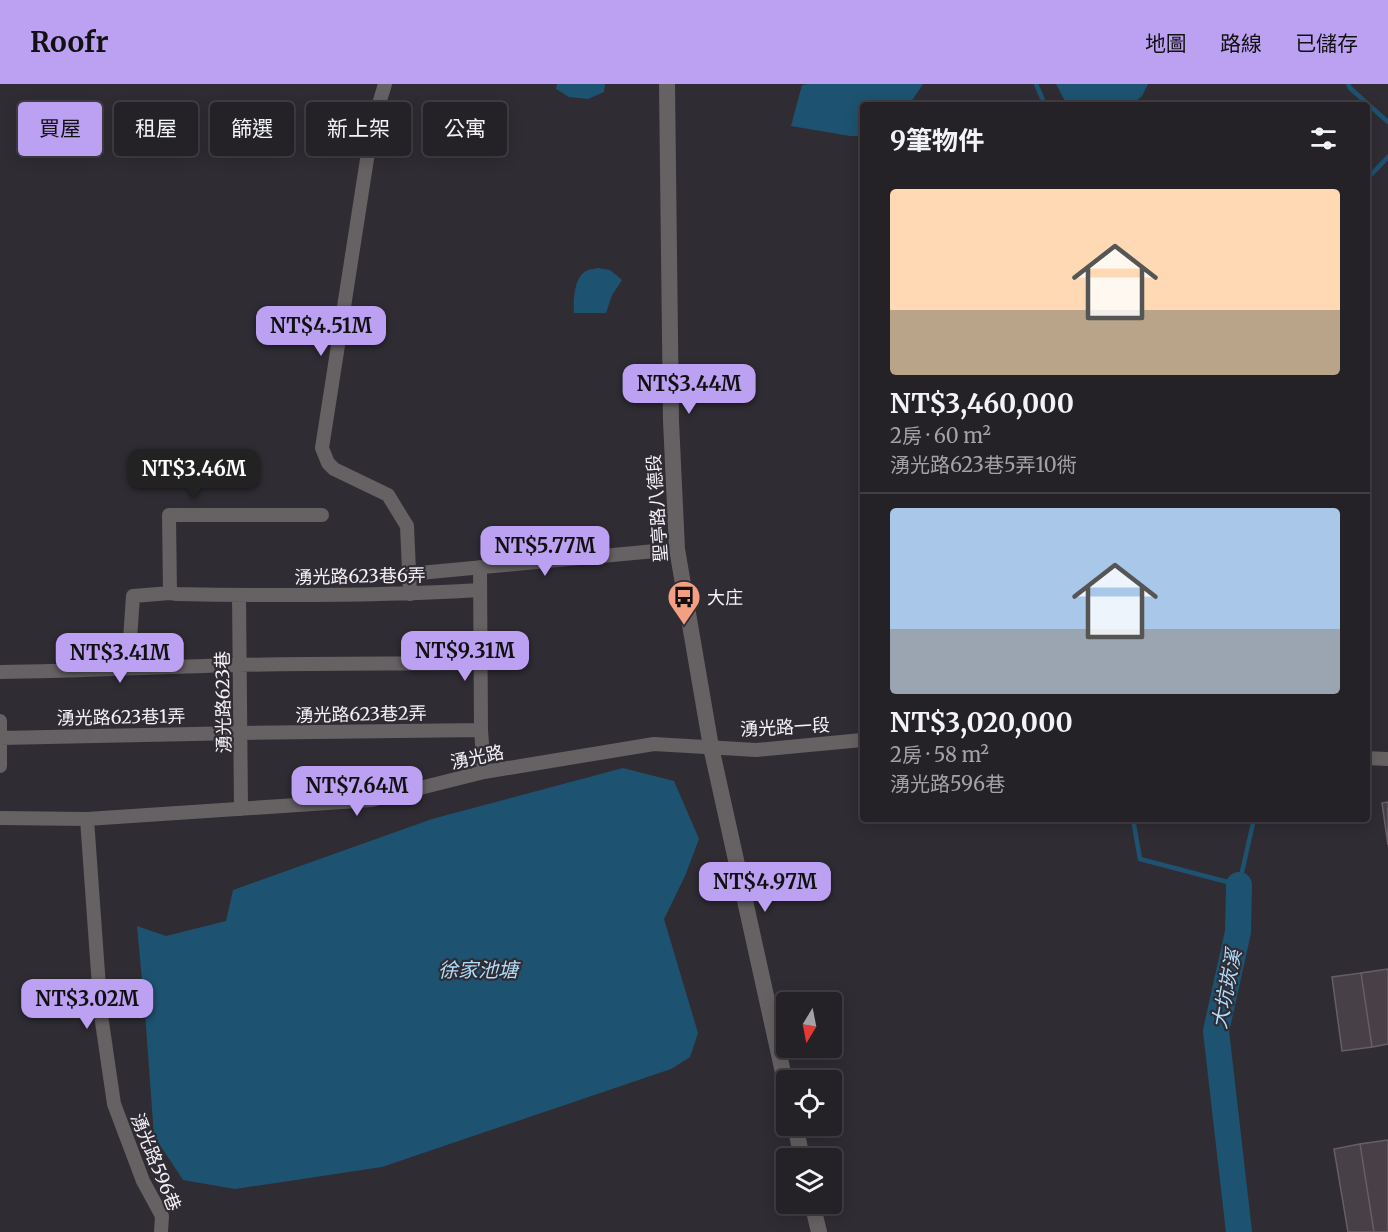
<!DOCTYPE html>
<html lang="zh-TW">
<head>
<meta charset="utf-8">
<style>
  body { margin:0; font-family:Merriweather,"Noto Sans TC",serif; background:#302e33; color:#f1f3f6; height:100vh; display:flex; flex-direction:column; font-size:22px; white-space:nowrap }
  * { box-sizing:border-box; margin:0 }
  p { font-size:20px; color:#a3a3a7 }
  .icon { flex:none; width:33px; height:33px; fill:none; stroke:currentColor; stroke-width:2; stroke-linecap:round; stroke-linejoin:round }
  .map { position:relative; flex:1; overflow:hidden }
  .drawer { position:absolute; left:860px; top:18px; width:510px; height:720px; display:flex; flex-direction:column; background:#242127; border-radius:6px; box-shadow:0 3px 15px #0003,0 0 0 2px #413e44 }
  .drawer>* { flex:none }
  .guide { position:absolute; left:18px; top:18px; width:570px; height:54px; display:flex; gap:12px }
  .needle { width:39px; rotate:190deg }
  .tools { position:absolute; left:776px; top:908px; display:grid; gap:12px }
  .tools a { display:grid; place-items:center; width:66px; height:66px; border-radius:6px; background:#242127; box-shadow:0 3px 15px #0003,0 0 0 2px #413e44; font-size:30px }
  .price { position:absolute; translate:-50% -51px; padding:0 14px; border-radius:12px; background:#bca0f2; color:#111; font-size:20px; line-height:39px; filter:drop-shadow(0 2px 3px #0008) }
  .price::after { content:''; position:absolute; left:50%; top:36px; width:18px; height:14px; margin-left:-9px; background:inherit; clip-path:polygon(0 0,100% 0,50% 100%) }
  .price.active { background:#222; color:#fff }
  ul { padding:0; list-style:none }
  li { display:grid; align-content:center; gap:12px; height:318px; padding:0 30px }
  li+li { border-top:2px solid #413e44 }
  li span { display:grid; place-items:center; height:186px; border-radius:6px; color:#555 }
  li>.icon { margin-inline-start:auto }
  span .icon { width:108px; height:108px; fill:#fffc; stroke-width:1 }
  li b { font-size:26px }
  h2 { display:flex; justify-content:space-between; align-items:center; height:72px; padding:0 30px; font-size:26px }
  .pill { padding:0 21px; border-radius:6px; background:#242127; box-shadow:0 3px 15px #0003,0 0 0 2px #413e44; font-size:21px; line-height:54px }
  .pill.active { background:#bca0f2; color:#111 }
  header { display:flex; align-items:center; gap:36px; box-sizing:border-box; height:84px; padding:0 30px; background:#bca0f2; color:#111 }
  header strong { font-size:28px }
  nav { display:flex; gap:33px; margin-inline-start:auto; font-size:21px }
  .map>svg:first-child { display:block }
  .water { fill:#1d5371 }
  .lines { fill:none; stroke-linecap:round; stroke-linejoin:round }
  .stream { stroke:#1d5371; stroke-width:4.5 }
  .river { stroke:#1d5371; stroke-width:26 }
  .building { fill:#484047; stroke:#675e65; stroke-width:1.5 }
  .minor { stroke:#666162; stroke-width:14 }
  .tertiary { stroke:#666162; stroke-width:16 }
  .labels { text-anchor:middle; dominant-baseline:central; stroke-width:4.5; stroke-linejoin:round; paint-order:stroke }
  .street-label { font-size:18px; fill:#f4f1f7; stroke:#302c34 }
  .poi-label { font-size:18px; fill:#f4f1f7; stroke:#302c34; text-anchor:start }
  .water-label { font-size:20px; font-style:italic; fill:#b0ddfb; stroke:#302c34 }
</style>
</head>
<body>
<header>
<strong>Roofr</strong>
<nav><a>地圖</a><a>路線</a><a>已儲存</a></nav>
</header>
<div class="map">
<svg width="1388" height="1148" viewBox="0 0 1388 1148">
  <rect width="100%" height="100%" fill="#302c34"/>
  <path class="water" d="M557,0H605L604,8L588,15L569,13L556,5Z
    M808,0H923L913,15L907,21H862V52H850L791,42L802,1Z
    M1056,0H1148L1142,12L1132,21H1067Z
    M598,184L610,186L622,196L612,211L606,229H574C573,217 574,191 588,186C591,185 595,185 598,184Z
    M623,684L674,697L699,755L685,792L664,835L698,949L690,973L671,985L382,1083L235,1105L183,1096L154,1052L145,929L137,842L166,852L226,837L233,806L432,735Z"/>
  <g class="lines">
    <path class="stream" d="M1036,0L1045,21
      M1348,0L1350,4L1388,38
      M1366,96L1388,73
      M1133,735L1140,775L1239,801L1254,735"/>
    <path class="river" d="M1239,801L1238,848L1216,947L1239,1148"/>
  </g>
  <path class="building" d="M1388,718V761L1382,719Z
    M1388,885V960L1372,963L1361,889Z
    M1361,889L1372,963L1342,967L1332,893Z
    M1388,1056V1148H1374L1360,1060Z
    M1360,1060L1374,1148H1348L1334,1065Z"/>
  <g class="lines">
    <path class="minor" d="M385,0L372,43L322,364L328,379L334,385L388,411L407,442L410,510
      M480,483L481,646L484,688
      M409,490L677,465
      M170,509L169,431H322
      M239,511L241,725
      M128,584L133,512L170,509L177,510C278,512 379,512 480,506
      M0,588C79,587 159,583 238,581C319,579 400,580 481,579
      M0,637V682
      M0,654L241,649L481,646
      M1366,674L1388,675
      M0,734L87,735L372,716L484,688L654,660L756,666L862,656
      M87,735L101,931L114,1020L143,1097L162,1132L161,1148"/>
    <path class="tertiary" d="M667,0L671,337L677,465L711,663L786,1002
      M795,1041L802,1074
      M812,1119L819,1148"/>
  </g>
  <defs>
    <g id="bus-pin" transform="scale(1.725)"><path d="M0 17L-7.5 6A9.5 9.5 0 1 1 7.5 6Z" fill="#f39f82" stroke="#302c34"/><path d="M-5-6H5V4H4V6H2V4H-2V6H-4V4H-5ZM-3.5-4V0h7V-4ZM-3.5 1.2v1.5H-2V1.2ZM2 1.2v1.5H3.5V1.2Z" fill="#111"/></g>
  </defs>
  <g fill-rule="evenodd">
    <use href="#bus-pin" x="684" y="513"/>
  </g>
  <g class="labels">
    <g class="street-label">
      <text transform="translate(657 424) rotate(-94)">聖亭路八德段</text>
      <text transform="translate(360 492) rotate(-1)">湧光路623巷6弄</text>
      <text transform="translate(223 618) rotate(-91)">湧光路623巷</text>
      <text transform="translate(361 630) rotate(-1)">湧光路623巷2弄</text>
      <text transform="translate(121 633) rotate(-1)">湧光路623巷1弄</text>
      <text transform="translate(785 643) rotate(-3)">湧光路一段</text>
      <text transform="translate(477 673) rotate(-12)">湧光路</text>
      <text transform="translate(156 1078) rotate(68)">湧光路596巷</text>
    </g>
    <g class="poi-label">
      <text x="707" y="513">大庄</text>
    </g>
    <g class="water-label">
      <text x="478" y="885">徐家池塘</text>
      <text transform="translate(1226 905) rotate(-79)">大坑崁溪</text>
    </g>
  </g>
</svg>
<div class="tools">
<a><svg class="needle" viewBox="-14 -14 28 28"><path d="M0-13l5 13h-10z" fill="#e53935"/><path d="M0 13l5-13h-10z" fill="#a3a3a7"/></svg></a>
<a><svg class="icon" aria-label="locate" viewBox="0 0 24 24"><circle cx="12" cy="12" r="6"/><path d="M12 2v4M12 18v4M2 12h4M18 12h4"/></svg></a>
<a><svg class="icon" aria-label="layers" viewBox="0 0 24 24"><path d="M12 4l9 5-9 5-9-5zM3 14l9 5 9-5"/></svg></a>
</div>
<b class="price" style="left:321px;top:273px">NT$4.51M</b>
<b class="price" style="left:689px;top:331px">NT$3.44M</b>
<b class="price active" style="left:194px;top:416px">NT$3.46M</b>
<b class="price" style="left:545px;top:493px">NT$5.77M</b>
<b class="price" style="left:465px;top:598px">NT$9.31M</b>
<b class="price" style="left:120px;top:600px">NT$3.41M</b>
<b class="price" style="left:357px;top:733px">NT$7.64M</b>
<b class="price" style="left:765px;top:829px">NT$4.97M</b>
<b class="price" style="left:87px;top:946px">NT$3.02M</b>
<div class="guide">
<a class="pill active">買屋</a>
<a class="pill">租屋</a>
<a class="pill">篩選</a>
<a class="pill">新上架</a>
<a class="pill">公寓</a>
</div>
<section class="drawer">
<h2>9筆物件<svg class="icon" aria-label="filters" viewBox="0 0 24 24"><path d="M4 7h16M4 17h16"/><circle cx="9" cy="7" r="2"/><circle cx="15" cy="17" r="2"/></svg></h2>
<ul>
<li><span style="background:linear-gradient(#ffd9b3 65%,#b9a48a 0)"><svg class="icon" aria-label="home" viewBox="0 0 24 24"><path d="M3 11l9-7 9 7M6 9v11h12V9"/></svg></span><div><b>NT$3,460,000</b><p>2房 · 60 m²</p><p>湧光路623巷5弄10衖</p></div></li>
<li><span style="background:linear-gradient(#a9c7e8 65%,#9aa5b1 0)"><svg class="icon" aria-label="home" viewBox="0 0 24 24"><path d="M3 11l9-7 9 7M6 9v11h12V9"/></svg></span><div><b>NT$3,020,000</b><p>2房 · 58 m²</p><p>湧光路596巷</p></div></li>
</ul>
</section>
</div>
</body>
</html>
